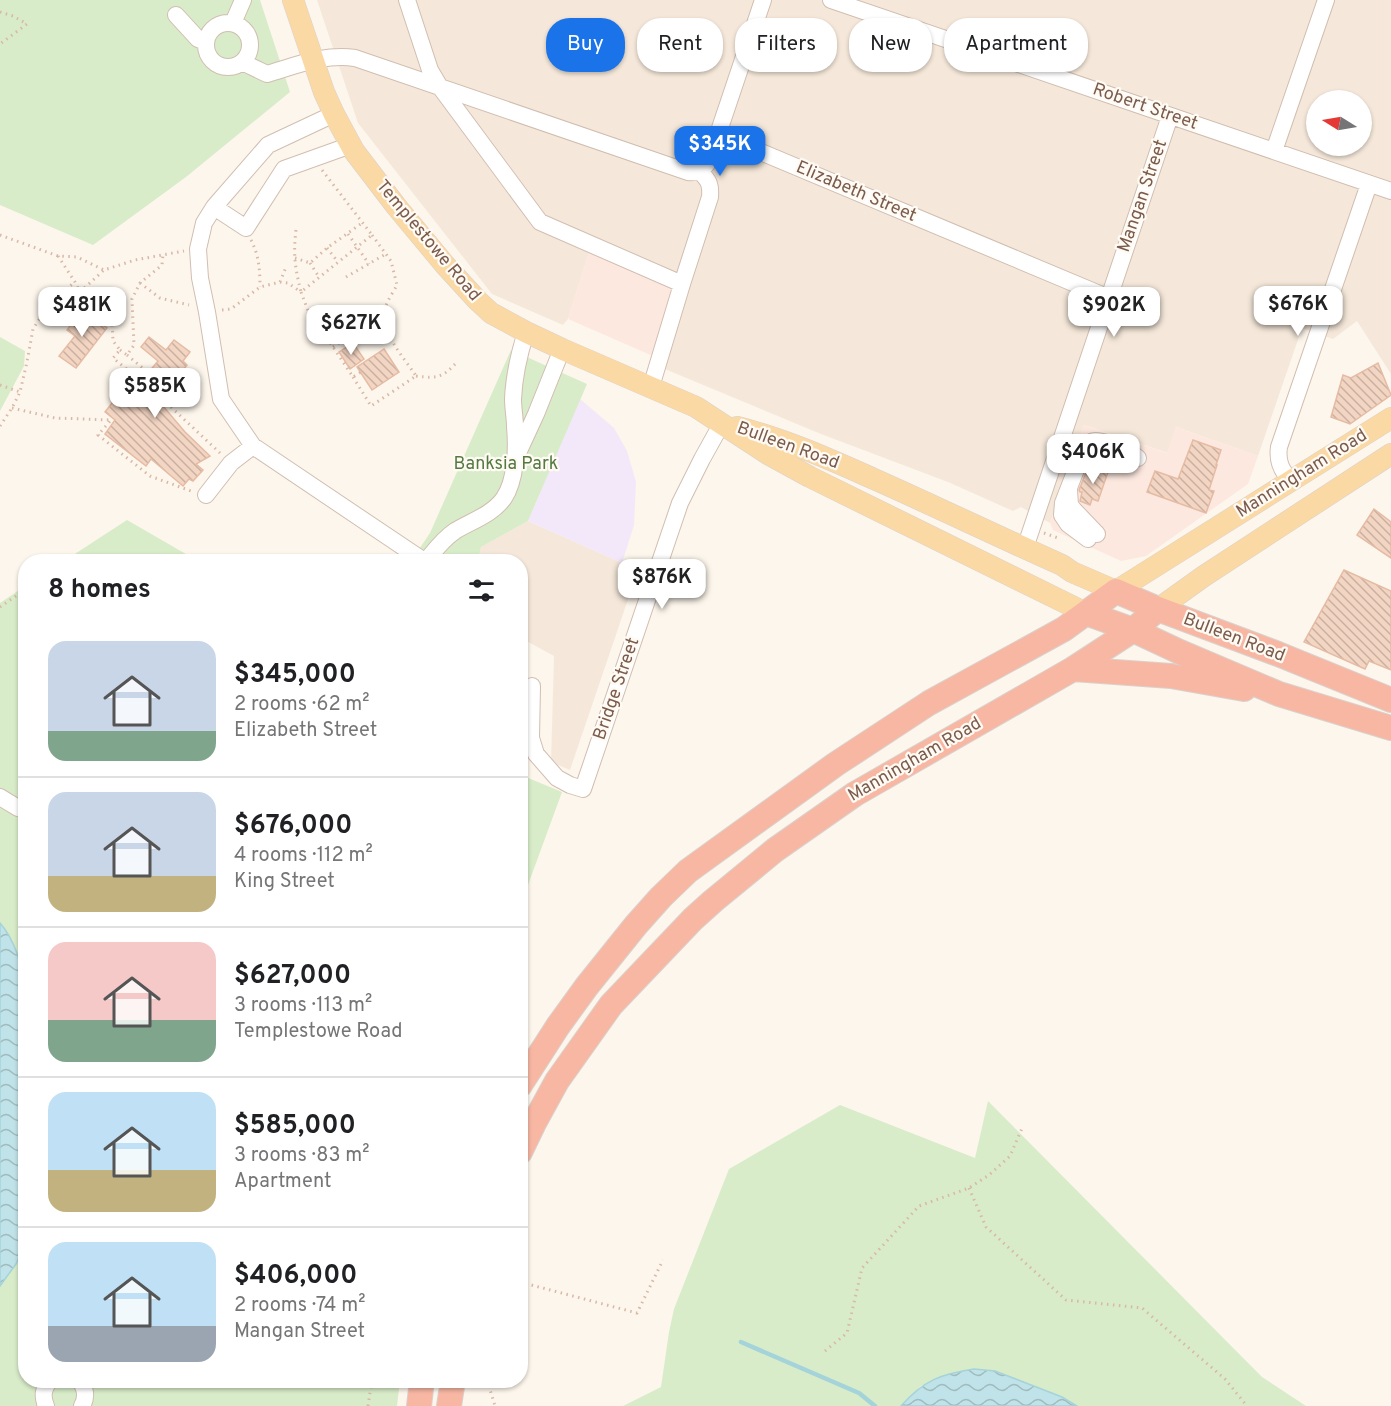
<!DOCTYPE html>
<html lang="en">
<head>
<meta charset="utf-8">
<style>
  body { margin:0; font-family:Overpass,sans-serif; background:#f2f2f2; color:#202124; height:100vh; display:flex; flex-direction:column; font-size:22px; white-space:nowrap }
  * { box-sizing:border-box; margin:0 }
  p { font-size:20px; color:#757577 }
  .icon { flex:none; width:33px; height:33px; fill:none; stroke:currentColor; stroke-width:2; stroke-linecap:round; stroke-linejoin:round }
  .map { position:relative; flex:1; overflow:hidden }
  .side { position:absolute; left:18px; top:554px; width:510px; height:834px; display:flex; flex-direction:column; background:#fff; border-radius:24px; box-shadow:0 2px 4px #0004 }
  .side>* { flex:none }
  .hud { position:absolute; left:546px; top:18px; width:570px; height:54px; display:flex; gap:12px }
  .needle { width:39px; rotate:281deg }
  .fabs { position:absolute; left:1306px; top:90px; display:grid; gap:12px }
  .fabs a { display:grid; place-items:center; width:66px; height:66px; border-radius:50%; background:#fff; box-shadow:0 2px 4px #0004; font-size:30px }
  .price { position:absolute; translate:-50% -51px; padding:0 14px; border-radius:12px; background:#fff; color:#222; font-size:20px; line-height:39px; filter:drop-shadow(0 2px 3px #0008) }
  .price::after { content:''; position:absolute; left:50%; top:36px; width:18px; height:14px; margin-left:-9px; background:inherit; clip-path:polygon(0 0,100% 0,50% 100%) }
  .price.current { background:#1a73e8; color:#fff }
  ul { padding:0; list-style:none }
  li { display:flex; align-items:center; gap:18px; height:150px; padding:0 30px }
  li+li { border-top:2px solid #e0e0e0 }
  li span { display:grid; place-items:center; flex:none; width:168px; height:120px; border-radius:18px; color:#555 }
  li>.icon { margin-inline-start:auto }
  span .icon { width:72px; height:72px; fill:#fffc; stroke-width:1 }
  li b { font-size:26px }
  h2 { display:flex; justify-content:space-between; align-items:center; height:72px; padding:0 30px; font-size:26px }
  .pill { padding:0 21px; border-radius:24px; background:#fff; box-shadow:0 2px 4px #0004; font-size:21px; line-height:54px }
  .pill.current { background:#1a73e8; color:#fff }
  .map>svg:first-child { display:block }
  .residential { fill:#f5e8da; fill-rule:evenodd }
  .commercial { fill:#fde8e0 }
  .education { fill:#f3e8fa }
  .green { fill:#d8ecc9 }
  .water { fill:url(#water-waves); stroke:#a5d3da; stroke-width:1.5 }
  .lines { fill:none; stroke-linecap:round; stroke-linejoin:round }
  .stream { stroke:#a5d3da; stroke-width:4.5 }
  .building { fill:url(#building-back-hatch); stroke:#e6bba3; stroke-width:1.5 }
  .minor-casing { stroke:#d1beb0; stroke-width:18 }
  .major-casing { stroke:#dad1cd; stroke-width:22 }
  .highway-casing { stroke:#dad1cd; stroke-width:26 }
  .path { stroke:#d9b8a5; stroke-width:3; stroke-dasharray:1.5 4.5; stroke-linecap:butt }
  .minor { stroke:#fff; stroke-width:16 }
  .major { stroke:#fbd9a5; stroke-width:21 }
  .highway { stroke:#f7b7a3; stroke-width:24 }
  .labels { text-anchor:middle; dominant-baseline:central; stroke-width:4.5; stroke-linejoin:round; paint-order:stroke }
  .street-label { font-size:18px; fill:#7a5c4d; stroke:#fffaf3 }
  .park-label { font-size:18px; fill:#537a41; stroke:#fffaf3 }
</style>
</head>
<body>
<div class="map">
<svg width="1391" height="1406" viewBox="0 0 1391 1406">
  <defs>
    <pattern id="water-waves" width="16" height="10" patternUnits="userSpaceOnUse" patternTransform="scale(1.5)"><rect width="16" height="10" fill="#bfe3e8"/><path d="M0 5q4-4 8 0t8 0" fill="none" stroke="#a0bbbe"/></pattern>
    <pattern id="building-back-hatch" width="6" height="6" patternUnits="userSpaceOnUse" patternTransform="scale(1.5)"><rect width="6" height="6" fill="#f3d5c3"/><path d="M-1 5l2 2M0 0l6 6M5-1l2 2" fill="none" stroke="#cab0a1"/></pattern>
  </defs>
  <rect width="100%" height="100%" fill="#fdf6ec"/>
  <path class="residential" d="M317,0H1391V374L1357,321L1333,339L1302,328L1258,456L1176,427L1168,453L1084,425L1050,523L1021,507L1013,511L948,482L821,434L660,367L592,243L568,319L563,325L492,294L358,123ZM1317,100H1362V146H1317Z
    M528,521L638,570L570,770L551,762L554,656L521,638L520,561H478L481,547Z"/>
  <path class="commercial" d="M592,242L686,283L662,360L568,319Z
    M1084,425L1167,453L1176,427L1258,456L1248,484L1146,556L1121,561L1053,530L1050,523Z"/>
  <path class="education" d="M580,399L614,428L627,451L636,482L634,525L622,563L528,521Z"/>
  <path class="green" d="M0,0H260L290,92L186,177L93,245L0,205Z
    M0,337L25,351L24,366L0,411Z
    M511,350L587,384L528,521L481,547L478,561H411L430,533Z
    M127,520L198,561H64Z
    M25,586V986C20,964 15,940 0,923V603Z
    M521,775L562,792L521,904Z
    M988,1101L1262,1377L1306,1406H1077L1062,1397L995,1371L974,1369L921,1386L901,1406H623L661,1387L669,1332L674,1309L729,1169L840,1105L975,1158Z
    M25,1244L26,1380H400L397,1406H0V1286L16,1264Z"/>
  <path class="water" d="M0,923C15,940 21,964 26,986L25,1244L16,1264L0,1286Z
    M974,1369L995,1371L1062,1397L1077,1406H901C924,1380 941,1374 974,1369Z"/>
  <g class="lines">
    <path class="stream" d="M741,1342L859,1393L875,1406"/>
  </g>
  <path class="building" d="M82,310L107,328L76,368L59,356L75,336L67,330Z
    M149,337L166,350L174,340L190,352L183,361L187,365L178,376L172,371L152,397L163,406L185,432L210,456L196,464L203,470L193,481L189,479L183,486L151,459L146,466L105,434L115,420L105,412L135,374L143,379L158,361L141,347Z
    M353,343L364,359L350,369L339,352Z
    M384,349L399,372L372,390L357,367Z
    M1378,363L1391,395L1350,424L1331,417L1343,375L1351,378Z
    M1193,440L1221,450L1216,465H1217L1209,490L1214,491L1206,513L1147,492L1155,471L1178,479Z
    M1089,465L1108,472L1098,501L1092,499L1090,505L1080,501L1082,492H1080L1079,490Z
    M1374,509L1391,522V558L1357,535Z
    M1344,570L1391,591V670L1369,661L1365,669L1304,642Z"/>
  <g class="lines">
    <g class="minor-casing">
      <path id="minor" d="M407,0L430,70L440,87L540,222L682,284
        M831,0L1391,191
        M176,15L198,39L205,42
        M206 45a22 22 0 1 1 44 0a22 22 0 1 1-44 0Z
        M233,23L243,0
        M242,62L267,74C295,66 325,53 355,58L688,172C710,175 712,151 718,134L1109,298
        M334,114L268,145L214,207L246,228L284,169L351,145
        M718,134L763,0
        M1274,151L1326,0
        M214,207L204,223L198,249L200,278L207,312L221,399L253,446L424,561
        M651,387L682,284L710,197C711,185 709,180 700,172
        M518,453L536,414L562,349
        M1291,480C1281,471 1277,461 1279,447L1369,184
        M1069,490L1070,505L1074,510L1097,534
        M206,495L231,463L253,446
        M1088,539L1068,524L1062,515L1063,503L1084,449C1087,445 1090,441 1096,441C1106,441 1131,452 1138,458
        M1025,548L1170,116
        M426,561C435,550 443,539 455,531C471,521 492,515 504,498C516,480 517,448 515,427C515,418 513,408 513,399C514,376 519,354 526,332
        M532,686L531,738L536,754L557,778L570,785L583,789L680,503L702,459L722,423
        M0,797L18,808L26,810
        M79,1380C86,1388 87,1397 82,1406
        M46,1406C42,1396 43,1389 50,1380"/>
    </g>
    <g class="major-casing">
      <path id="major" d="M293,0L324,92L334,114L354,151L396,206L445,265L478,301L491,313L526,332L562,349L696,407L768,454L810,477L1086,613
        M737,427C785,439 829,459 874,479C937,507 999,537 1062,565L1072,572L1116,591L1391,418
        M1158,609L1204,576L1391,454"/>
    </g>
    <g class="highway-casing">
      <path id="highway" d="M1086,613L1133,630L1180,652L1279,694L1391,728
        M1073,669L1171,676L1244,689
        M520,1085L558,1026L587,986L636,925L661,897L688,871L836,764L929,703L1064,629L1116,591L1158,609L1278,654L1391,700
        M520,1152L534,1123L557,1081L611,1005L693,919L713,901L775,850L855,794L1073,669L1133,630L1158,609
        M419,1406L422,1380
        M449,1406L453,1380"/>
    </g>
    <path class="path" d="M0,12L13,16L27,24L0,44
      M296,230C293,256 295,267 301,292L372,235L322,170
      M348,234L369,264
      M0,235L58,256L77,257L104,270L135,260L184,251
      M251,240C259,255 260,271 260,287
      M327,248L338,262
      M58,256L75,282L80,292L112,319L113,341L120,350L113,358L156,393L220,453
      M295,258L310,263L327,248L362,223
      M310,263L319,277
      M346,277L386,254
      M280,282L286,267
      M140,283L160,298L189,305
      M80,292L104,270
      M222,310L231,309L260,287L280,282L288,283L301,292L313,324L325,335L353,377L361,372
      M325,335L368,307
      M333,347L386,312
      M120,350L127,355L134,345L132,299L140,283L162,265L163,254
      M127,355L168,389L159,402
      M416,376C439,379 443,377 458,361
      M353,377L371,406L416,376C403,356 379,332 386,306C388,299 394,291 397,285L391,261L372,235
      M0,385L20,392
      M12,408L55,418L111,420L98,435L150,476L191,491
      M0,426L12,408L20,392L27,362L33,329L52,300L75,282
      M1044,533L1061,539
      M0,607L26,589
      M520,922H522
      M969,1188L986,1227L1066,1300L1142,1308L1225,1379L1247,1406
      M520,1282L637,1313L663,1260
      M825,1351L847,1333L862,1268L919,1206L969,1188L989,1175L1010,1156L1023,1126
      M487,1380L495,1406
      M368,1406L372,1380"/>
    <use href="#minor" class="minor"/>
    <use href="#major" class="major"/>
    <use href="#highway" class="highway"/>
  </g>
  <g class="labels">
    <g class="street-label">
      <text transform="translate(1145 107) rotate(19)">Robert Street</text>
      <text transform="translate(856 192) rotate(23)">Elizabeth Street</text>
      <text transform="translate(1143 196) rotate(-71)">Mangan Street</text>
      <text transform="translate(428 241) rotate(50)">Templestowe Road</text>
      <text transform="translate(788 446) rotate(20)">Bulleen Road</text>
      <text transform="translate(1302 474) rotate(-32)">Manningham Road</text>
      <text transform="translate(1234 638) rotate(21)">Bulleen Road</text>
      <text transform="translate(617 689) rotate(-71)">Bridge Street</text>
      <text transform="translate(915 760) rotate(-30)">Manningham Road</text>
    </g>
    <g class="park-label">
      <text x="506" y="464">Banksia Park</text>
    </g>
  </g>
</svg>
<div class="fabs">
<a><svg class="needle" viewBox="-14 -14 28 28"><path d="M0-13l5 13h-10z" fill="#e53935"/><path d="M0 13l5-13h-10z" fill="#757577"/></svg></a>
</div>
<b class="price current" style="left:720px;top:177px">$345K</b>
<b class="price" style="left:1298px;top:337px">$676K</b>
<b class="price" style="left:82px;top:338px">$481K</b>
<b class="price" style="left:1114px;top:338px">$902K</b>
<b class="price" style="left:351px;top:356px">$627K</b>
<b class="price" style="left:155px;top:419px">$585K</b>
<b class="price" style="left:1093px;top:485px">$406K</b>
<b class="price" style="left:662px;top:610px">$876K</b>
<div class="hud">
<a class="pill current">Buy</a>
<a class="pill">Rent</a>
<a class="pill">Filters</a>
<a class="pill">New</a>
<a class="pill">Apartment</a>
</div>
<section class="side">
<h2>8 homes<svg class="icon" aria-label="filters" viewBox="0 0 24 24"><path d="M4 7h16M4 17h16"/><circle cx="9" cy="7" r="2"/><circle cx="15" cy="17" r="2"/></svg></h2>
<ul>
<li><span style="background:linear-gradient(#c9d6e8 75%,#7fa58c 0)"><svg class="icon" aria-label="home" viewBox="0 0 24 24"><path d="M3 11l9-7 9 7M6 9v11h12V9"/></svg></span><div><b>$345,000</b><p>2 rooms · 62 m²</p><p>Elizabeth Street</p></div></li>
<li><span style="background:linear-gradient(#c9d6e8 70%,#c2b280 0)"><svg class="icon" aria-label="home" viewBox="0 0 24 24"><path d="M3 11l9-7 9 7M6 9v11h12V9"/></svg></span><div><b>$676,000</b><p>4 rooms · 112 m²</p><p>King Street</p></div></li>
<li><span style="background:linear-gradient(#f6c9c9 65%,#7fa58c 0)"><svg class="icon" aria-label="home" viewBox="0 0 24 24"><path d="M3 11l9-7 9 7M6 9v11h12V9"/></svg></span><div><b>$627,000</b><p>3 rooms · 113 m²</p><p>Templestowe Road</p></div></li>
<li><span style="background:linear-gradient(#bfe0f5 65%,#c2b280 0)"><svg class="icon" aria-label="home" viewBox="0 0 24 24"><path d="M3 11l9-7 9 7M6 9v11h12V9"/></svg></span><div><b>$585,000</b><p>3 rooms · 83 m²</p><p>Apartment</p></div></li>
<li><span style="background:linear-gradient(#bfe0f5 70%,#9aa5b1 0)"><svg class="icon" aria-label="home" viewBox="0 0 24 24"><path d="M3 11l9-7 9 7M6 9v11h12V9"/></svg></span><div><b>$406,000</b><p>2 rooms · 74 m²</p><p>Mangan Street</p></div></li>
</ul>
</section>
</div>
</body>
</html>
